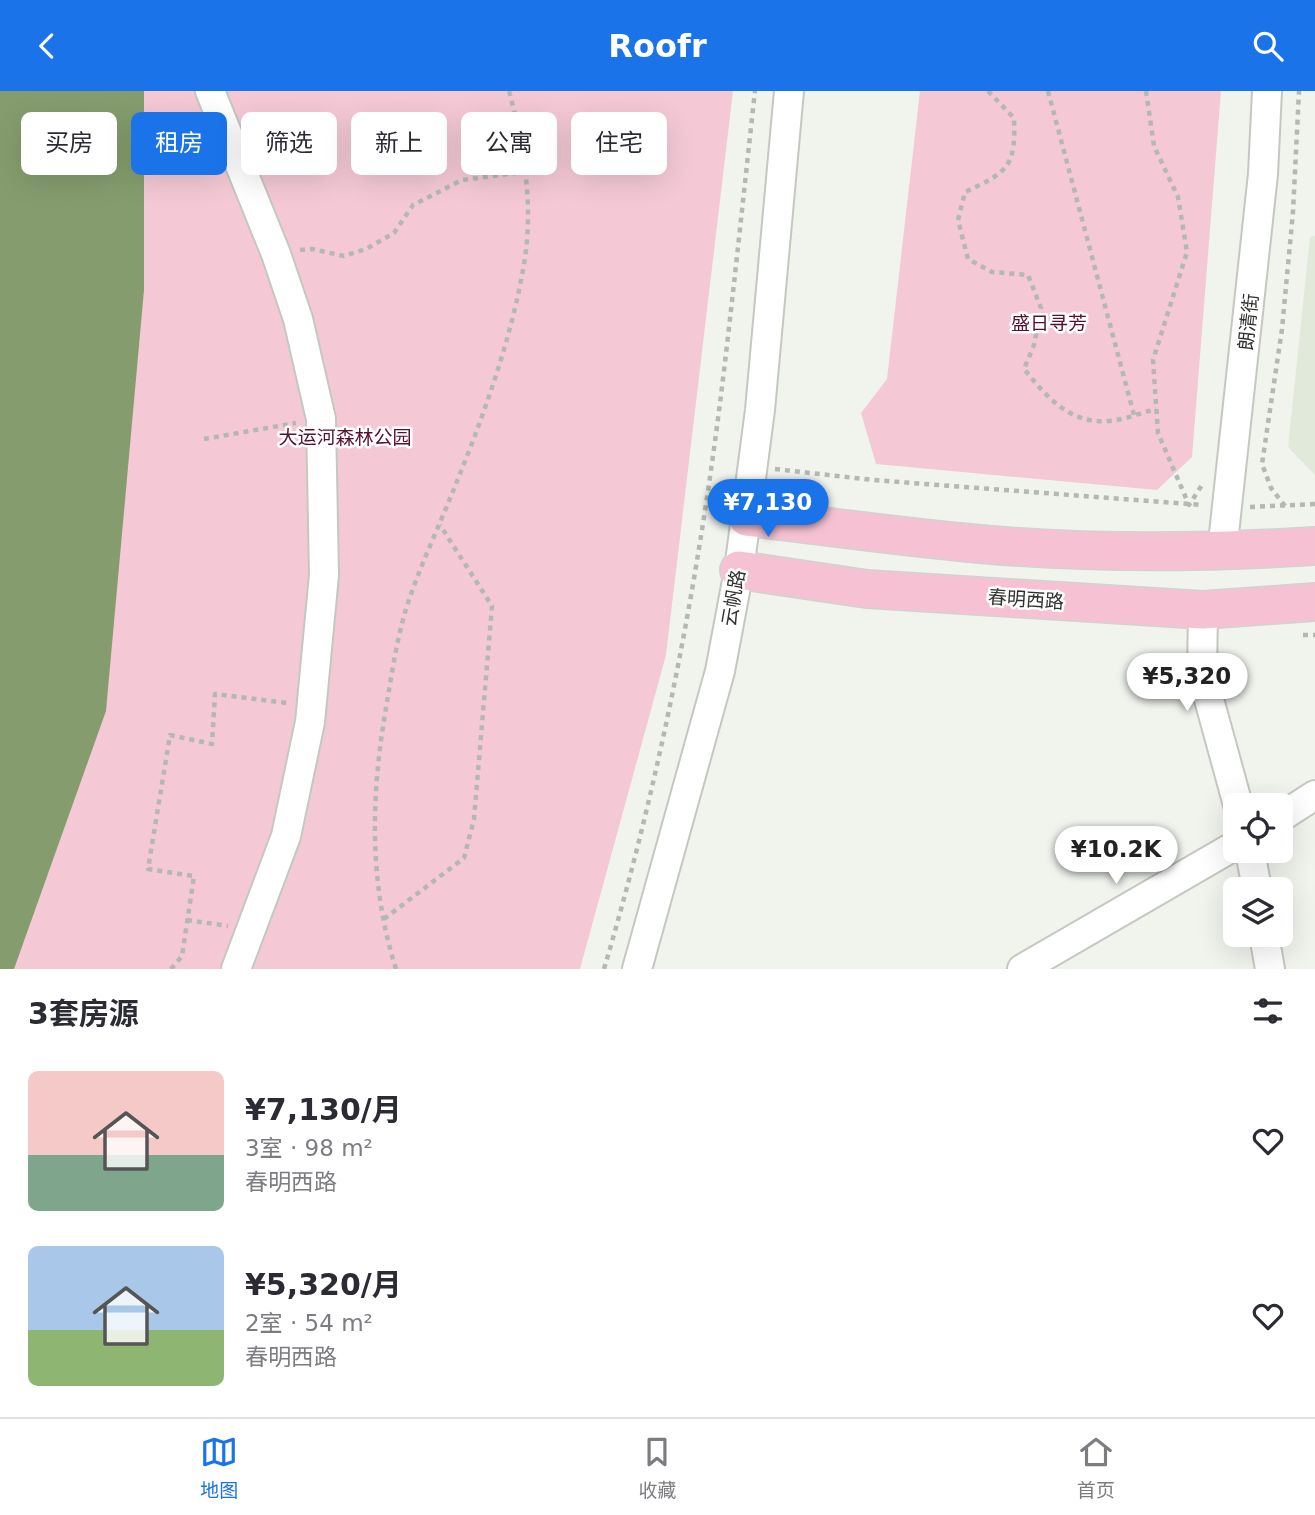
<!DOCTYPE html>
<html lang="zh">
<head>
<meta charset="utf-8">
<style>
  body { margin:0; font-family:"DejaVu Sans","Noto Sans SC",sans-serif; background:#f7f7f7; color:#2b2b33; height:100vh; display:flex; flex-direction:column; font-size:26px; white-space:nowrap }
  * { box-sizing:border-box; margin:0 }
  p { font-size:23px; color:#7c7c81 }
  .icon { flex:none; width:38px; height:38px; fill:none; stroke:currentColor; stroke-width:2; stroke-linecap:round; stroke-linejoin:round }
  .map { position:relative; height:878px; overflow:hidden }
  .panel { display:flex; flex-direction:column; background:#fff; flex:1 }
  .panel>* { flex:none }
  .hud { position:absolute; left:21px; top:21px; width:700px; height:63px; display:flex; gap:14px }
  .fabs { position:absolute; left:1223px; top:702px; display:grid; gap:14px }
  .fabs a { display:grid; place-items:center; width:70px; height:70px; border-radius:10px; background:#fff; box-shadow:0 7px 28px #0002; font-size:35px }
  .price { position:absolute; translate:-50% -60px; padding:0 16px; border-radius:24px; background:#fff; color:#222; font-size:23px; line-height:46px; filter:drop-shadow(0 2px 4px #0008) }
  .price::after { content:''; position:absolute; left:50%; top:42px; width:21px; height:16px; margin-left:-10px; background:inherit; clip-path:polygon(0 0,100% 0,50% 100%) }
  .price.selected { background:#1a73e8; color:#fff }
  ul { padding:0; list-style:none }
  li { display:flex; align-items:center; gap:21px; height:175px; padding:0 28px }
  li span { display:grid; place-items:center; flex:none; width:196px; height:140px; border-radius:10px; color:#555 }
  li>.icon { margin-inline-start:auto }
  span .icon { width:84px; height:84px; fill:#fffc; stroke-width:1 }
  li b { font-size:30px }
  h2 { display:flex; justify-content:space-between; align-items:center; height:84px; padding:0 28px; font-size:30px }
  .pill { padding:0 24px; border-radius:10px; background:#fff; box-shadow:0 7px 28px #0002; font-size:24px; line-height:63px }
  .pill.selected { background:#1a73e8; color:#fff }
  header { display:flex; justify-content:space-between; align-items:center; height:91px; padding:0 28px; background:#1a73e8; color:#fff; font-size:32px; font-weight:600 }
  .tab-bar { display:flex; justify-content:space-around; align-items:center; height:98px; border-top:2px solid #e1e1e2; background:#fff; font-size:19px; color:#7c7c81 }
  .tab-bar a { display:grid; justify-items:center; gap:4px }
  .tab-bar .selected { color:#1a73e8 }
  .map>svg:first-child { display:block }
  .built { fill:#e1e9db }
  .green { fill:#f4c9d5 }
  .water { fill:#859d6e }
  .lines { fill:none; stroke-linecap:round; stroke-linejoin:round }
  .minor-casing { stroke:#c4c8c0; stroke-width:32 }
  .major-casing { stroke:#d1d2d1; stroke-width:40 }
  .path { stroke:#b4b7b2; stroke-width:4.5; stroke-dasharray:5 5; stroke-linecap:butt }
  .minor { stroke:#fff; stroke-width:28 }
  .major { stroke:#f6c2d3; stroke-width:37 }
  .labels { text-anchor:middle; dominant-baseline:central; stroke-width:5; stroke-linejoin:round; paint-order:stroke }
  .street-label { font-size:19px; fill:#30312f; stroke:#fff }
  .park-label { font-size:19px; fill:#54102d; stroke:#fff }
</style>
</head>
<body>
<header><svg class="icon" aria-label="back" viewBox="0 0 24 24"><path d="M15 5l-7 7 7 7"/></svg>Roofr<svg class="icon" aria-label="search" viewBox="0 0 24 24"><circle cx="10" cy="10" r="6"/><path d="M15 15l6 6"/></svg></header>
<div class="map">
<svg width="1315" height="878" viewBox="0 0 1315 878">
  <rect width="100%" height="100%" fill="#f0f4ed"/>
  <path class="built" d="M1315,145V384L1288,356L1310,146Z"/>
  <path class="green" d="M0,0H733L666,564L580,878H0Z
    M920,0H1221L1192,366L1157,399L876,373L861,322L887,288Z"/>
  <path class="water" d="M0,0H144V199L106,620L14,878H0Z"/>
  <g class="lines">
    <g class="minor-casing">
      <path id="minor" d="M210,0L276,163L298,228L321,328L324,484L310,631L286,745L236,878
        M1222,461L1263,83L1267,0
        M1203,519L1202,583L1238,714
        M1281,726L1315,704
        M1250,760L1257,798
        M1264,844L1270,878
        M637,878L720,580L739,479L760,319L789,0
        M1022,878L1236,754"/>
    </g>
    <g class="major-casing">
      <path id="major" d="M747,426C825,435 902,446 980,453C1092,463 1203,462 1315,455
        M739,479L867,498L1203,519L1315,511"/>
    </g>
    <path class="path" d="M988,0L1014,27C1016,76 1008,81 965,101L958,129L968,168L992,181L1028,184L1041,217L1034,254L1024,278C1046,305 1069,333 1108,330C1124,329 1141,322 1156,318
      M1048,0L1134,324
      M1146,0L1154,55L1178,106L1187,161L1153,269L1158,342L1189,414L1202,394
      M300,159L312,158L344,165L366,158L394,142L413,114L462,89L524,81
      M204,348L296,332
      M775,378L873,389L1202,414
      M1285,415L1271,397L1262,373L1282,238L1293,121L1299,0
      M1250,416L1315,413
      M1303,544H1315
      M384,828L464,767L474,728L492,515L440,434
      M187,829L228,835
      M171,878L182,865L194,785L148,778L170,644L212,653L215,603L287,612
      M396,878C368,790 371,701 387,611C392,581 397,548 406,518C418,480 436,442 451,405C481,332 511,251 524,173C534,116 524,55 509,0
      M604,878C660,689 698,492 722,296C734,197 744,99 755,0"/>
    <use href="#minor" class="minor"/>
    <use href="#major" class="major"/>
  </g>
  <g class="labels">
    <g class="street-label">
      <text transform="translate(1248 231) rotate(-84)">朗清街</text>
      <text transform="translate(733 507) rotate(-80)">云帆路</text>
      <text transform="translate(1026 508) rotate(4)">春明西路</text>
    </g>
    <g class="park-label">
      <text x="1049" y="232">盛日寻芳</text>
      <text x="345" y="346">大运河森林公园</text>
    </g>
  </g>
</svg>
<div class="fabs">
<a><svg class="icon" aria-label="locate" viewBox="0 0 24 24"><circle cx="12" cy="12" r="6"/><path d="M12 2v4M12 18v4M2 12h4M18 12h4"/></svg></a>
<a><svg class="icon" aria-label="layers" viewBox="0 0 24 24"><path d="M12 4l9 5-9 5-9-5zM3 14l9 5 9-5"/></svg></a>
</div>
<b class="price selected" style="left:768px;top:448px">¥7,130</b>
<b class="price" style="left:1187px;top:622px">¥5,320</b>
<b class="price" style="left:1116px;top:795px">¥10.2K</b>
<div class="hud">
<a class="pill">买房</a>
<a class="pill selected">租房</a>
<a class="pill">筛选</a>
<a class="pill">新上</a>
<a class="pill">公寓</a>
<a class="pill">住宅</a>
</div>
</div>
<section class="panel">
<h2>3套房源<svg class="icon" aria-label="filters" viewBox="0 0 24 24"><path d="M4 7h16M4 17h16"/><circle cx="9" cy="7" r="2"/><circle cx="15" cy="17" r="2"/></svg></h2>
<ul>
<li><span style="background:linear-gradient(#f6c9c9 60%,#7fa58c 0)"><svg class="icon" aria-label="home" viewBox="0 0 24 24"><path d="M3 11l9-7 9 7M6 9v11h12V9"/></svg></span><div><b>¥7,130/月</b><p>3室 · 98 m²</p><p>春明西路</p></div><svg class="icon" aria-label="heart" viewBox="0 0 24 24"><path d="M12 20l-8-8c-3-5 5-10 8-4 3-6 11-1 8 4z"/></svg></li>
<li><span style="background:linear-gradient(#a9c7e8 60%,#8fb573 0)"><svg class="icon" aria-label="home" viewBox="0 0 24 24"><path d="M3 11l9-7 9 7M6 9v11h12V9"/></svg></span><div><b>¥5,320/月</b><p>2室 · 54 m²</p><p>春明西路</p></div><svg class="icon" aria-label="heart" viewBox="0 0 24 24"><path d="M12 20l-8-8c-3-5 5-10 8-4 3-6 11-1 8 4z"/></svg></li>
</ul>
</section>
<nav class="tab-bar">
<a class="selected"><svg class="icon" aria-label="map" viewBox="0 0 24 24"><path d="M3 6l6-2 6 2 6-2v14l-6 2-6-2-6 2zM9 4v14M15 6v14"/></svg>地图</a>
<a><svg class="icon" aria-label="saved" viewBox="0 0 24 24"><path d="M7 4h10v16l-5-4-5 4z"/></svg>收藏</a>
<a><svg class="icon" aria-label="home" viewBox="0 0 24 24"><path d="M3 11l9-7 9 7M6 9v11h12V9"/></svg>首页</a>
</nav>
</body>
</html>
